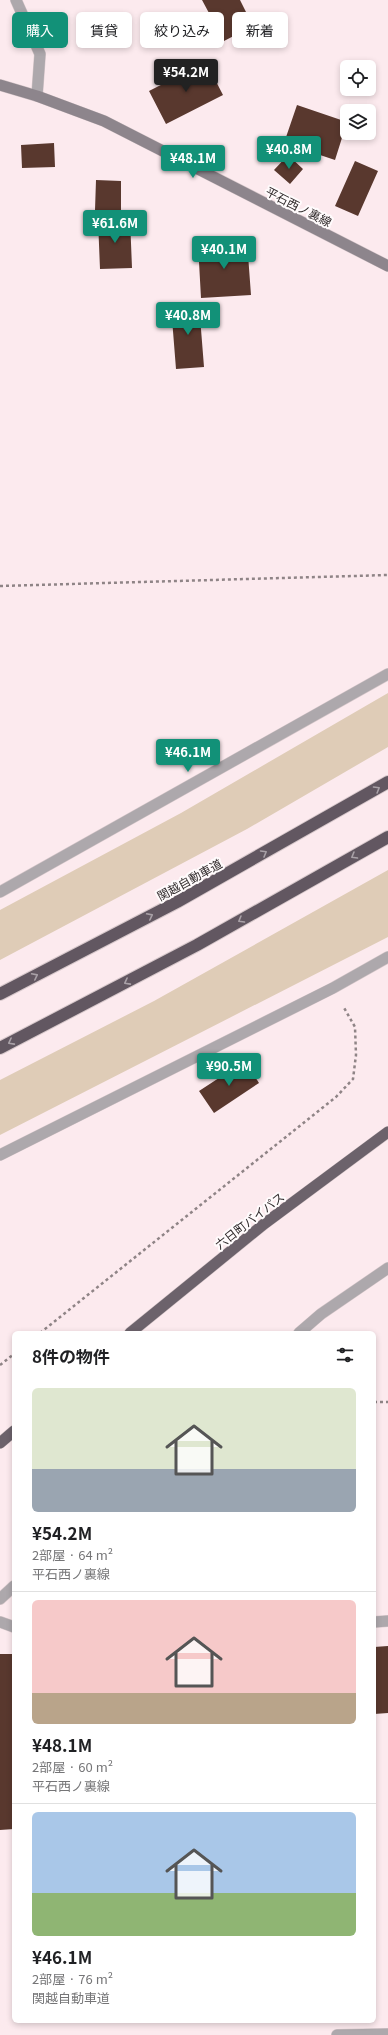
<!DOCTYPE html>
<html lang="ja">
<head>
<meta charset="utf-8">
<style>
  body { margin:0; font-family:Georgia,"Noto Sans JP",serif; background:#f6f6f6; color:#202124; height:100vh; display:flex; flex-direction:column; font-size:15px; white-space:nowrap }
  * { box-sizing:border-box; margin:0 }
  p { font-size:13px; color:#757577 }
  .icon { flex:none; width:22px; height:22px; fill:none; stroke:currentColor; stroke-width:2; stroke-linecap:round; stroke-linejoin:round }
  .map { position:relative; flex:1; overflow:hidden }
  .sheet { position:absolute; left:12px; top:1331px; width:364px; height:692px; display:flex; flex-direction:column; background:#fff; border-radius:6px; box-shadow:0 2px 6px #0003 }
  .sheet>* { flex:none }
  .top-card { position:absolute; left:12px; top:12px; width:364px; height:36px; display:flex; gap:8px }
  .fabs { position:absolute; left:340px; top:60px; display:grid; gap:8px }
  .fabs a { display:grid; place-items:center; width:36px; height:36px; border-radius:6px; background:#fff; box-shadow:0 2px 6px #0003; font-size:20px }
  .price { position:absolute; translate:-50% -34px; padding:0 9px; border-radius:4px; background:#129178; color:#fff; font-size:13px; line-height:26px; filter:drop-shadow(0 1px 2px #0008) }
  .price::after { content:''; position:absolute; left:50%; top:24px; width:12px; height:9px; margin-left:-6px; background:inherit; clip-path:polygon(0 0,100% 0,50% 100%) }
  .price.current { background:#222; color:#fff }
  ul { padding:0; list-style:none }
  li { display:grid; align-content:center; gap:8px; height:212px; padding:0 20px }
  li+li { border-top:1px solid #e0e0e0 }
  li span { display:grid; place-items:center; height:124px; border-radius:6px; color:#555 }
  li>.icon { margin-inline-start:auto }
  span .icon { width:72px; height:72px; fill:#fffc; stroke-width:1 }
  li b { font-size:17px }
  h2 { display:flex; justify-content:space-between; align-items:center; height:48px; padding:0 20px; font-size:17px }
  .pill { padding:0 14px; border-radius:6px; background:#fff; box-shadow:0 2px 6px #0003; font-size:14px; line-height:36px }
  .pill.current { background:#129178; color:#fff }
  .map>svg:first-child { display:block }
  .green { fill:#dfccb7 }
  .building { fill:#59382e }
  .lines { fill:none; stroke-linecap:round; stroke-linejoin:round }
  .minor-casing { stroke:#d7c8cb; stroke-width:12 }
  .tertiary-casing { stroke:#d7c8cb; stroke-width:12 }
  .secondary-casing { stroke:#d7c8cb; stroke-width:12 }
  .trunk-casing { stroke:#d7c8cb; stroke-width:12 }
  .motorway-casing { stroke:#d7c8cb; stroke-width:14 }
  .path { stroke:#8f8486; stroke-width:2.5; stroke-dasharray:3 3; stroke-linecap:butt }
  .minor { stroke:#ada8ac; stroke-width:11 }
  .tertiary { stroke:#ada8ac; stroke-width:11 }
  .secondary { stroke:#8d858c; stroke-width:11 }
  .trunk { stroke:#6c626b; stroke-width:11 }
  .motorway { stroke:#625761; stroke-width:12 }
  .oneway { stroke:#a9a1a7 }
  .labels { text-anchor:middle; dominant-baseline:central; stroke-width:4; stroke-linejoin:round; paint-order:stroke }
  .street-label { font-size:12px; fill:#312b2c; stroke:#fffbfc }
</style>
</head>
<body>
<div class="map">
<svg width="388" height="2035" viewBox="0 0 388 2035">
  <rect width="100%" height="100%" fill="#fceaee"/>
  <path class="green" d="M388,693V747L247,829L0,960V910L181,813Z
    M388,870V937L0,1135V1080L154,1001Z"/>
  <path class="building" d="M202,0H240L253,26L224,41Z
    M206,62L223,95L166,124L149,91Z
    M297,105L347,122L335,160L284,143Z
    M54,143L55,167L22,168L21,145Z
    M288,155L303,169L290,184L274,170Z
    M355,161L378,171L358,216L335,206Z
    M96,180L121,181V210H95Z
    M130,218L132,268L100,269L98,220Z
    M247,241L251,295L201,298L198,244Z
    M199,304L204,367L176,369L171,306Z
    M245,1061L259,1083L214,1113L199,1091Z
    M388,1646V1713L374,1714V1647Z
    M0,1654H14V1829L0,1830Z"/>
  <g class="lines">
    <g class="minor-casing">
      <path id="minor" d="M16,0L40,54L37,96
        M0,892L388,674
        M0,1155L333,988L388,957
        M299,1333L321,1314L388,1268
        M0,1599L14,1586
        M0,1622L14,1627
        M374,1622L388,1621"/>
    </g>
    <g class="tertiary-casing">
      <path id="tertiary" d="M337,2035L388,2034"/>
    </g>
    <g class="secondary-casing">
      <path id="secondary" d="M0,85L37,96L104,121L388,266"/>
    </g>
    <g class="trunk-casing">
      <path id="trunk" d="M130,1333L264,1224L388,1132
        M0,1443L14,1431"/>
    </g>
    <g class="motorway-casing">
      <path id="motorway" d="M0,994L177,902L388,782
        M0,1048L197,945L388,837"/>
    </g>
    <path class="path" d="M0,586L388,575
      M40,1333L336,1097L353,1079L356,1055L355,1027L343,1006
      M0,1365L14,1354
      M374,1402H388"/>
    <use href="#minor" class="minor"/>
    <use href="#tertiary" class="tertiary"/>
    <use href="#secondary" class="secondary"/>
    <use href="#trunk" class="trunk"/>
    <use href="#motorway" class="motorway"/>
  </g>
  <defs><path id="oneway-chevron" d="M-2-3.5L2.5 0L-2 3.5" fill="none" stroke-width="1.6" stroke-linecap="round" stroke-linejoin="round"/></defs>
  <g class="oneway">
    <use href="#oneway-chevron" transform="translate(377 789) rotate(-31)"/>
    <use href="#oneway-chevron" transform="translate(264 853) rotate(-30)"/>
    <use href="#oneway-chevron" transform="translate(354 856) rotate(150)"/>
    <use href="#oneway-chevron" transform="translate(150 916) rotate(-27)"/>
    <use href="#oneway-chevron" transform="translate(241 920) rotate(150)"/>
    <use href="#oneway-chevron" transform="translate(35 976) rotate(-27)"/>
    <use href="#oneway-chevron" transform="translate(127 982) rotate(152)"/>
    <use href="#oneway-chevron" transform="translate(11 1042) rotate(152)"/>
  </g>
  <g class="labels">
    <g class="street-label">
      <text transform="translate(299 206) rotate(27)">平石西ノ裏線</text>
      <text transform="translate(189 879) rotate(-29)">関越自動車道</text>
      <text transform="translate(249 1220) rotate(-38)">六日町バイパス</text>
    </g>
  </g>
</svg>
<div class="fabs">
<a><svg class="icon" aria-label="locate" viewBox="0 0 24 24"><circle cx="12" cy="12" r="6"/><path d="M12 2v4M12 18v4M2 12h4M18 12h4"/></svg></a>
<a><svg class="icon" aria-label="layers" viewBox="0 0 24 24"><path d="M12 4l9 5-9 5-9-5zM3 14l9 5 9-5"/></svg></a>
</div>
<b class="price current" style="left:186px;top:93px">¥54.2M</b>
<b class="price" style="left:289px;top:170px">¥40.8M</b>
<b class="price" style="left:193px;top:179px">¥48.1M</b>
<b class="price" style="left:115px;top:244px">¥61.6M</b>
<b class="price" style="left:224px;top:270px">¥40.1M</b>
<b class="price" style="left:188px;top:336px">¥40.8M</b>
<b class="price" style="left:188px;top:773px">¥46.1M</b>
<b class="price" style="left:229px;top:1087px">¥90.5M</b>
<div class="top-card">
<a class="pill current">購入</a>
<a class="pill">賃貸</a>
<a class="pill">絞り込み</a>
<a class="pill">新着</a>
</div>
<section class="sheet">
<h2>8件の物件<svg class="icon" aria-label="filters" viewBox="0 0 24 24"><path d="M4 7h16M4 17h16"/><circle cx="9" cy="7" r="2"/><circle cx="15" cy="17" r="2"/></svg></h2>
<ul>
<li><span style="background:linear-gradient(#dfe7d0 65%,#9aa5b1 0)"><svg class="icon" aria-label="home" viewBox="0 0 24 24"><path d="M3 11l9-7 9 7M6 9v11h12V9"/></svg></span><div><b>¥54.2M</b><p>2部屋 · 64 m²</p><p>平石西ノ裏線</p></div></li>
<li><span style="background:linear-gradient(#f6c9c9 75%,#b9a48a 0)"><svg class="icon" aria-label="home" viewBox="0 0 24 24"><path d="M3 11l9-7 9 7M6 9v11h12V9"/></svg></span><div><b>¥48.1M</b><p>2部屋 · 60 m²</p><p>平石西ノ裏線</p></div></li>
<li><span style="background:linear-gradient(#a9c7e8 65%,#8fb573 0)"><svg class="icon" aria-label="home" viewBox="0 0 24 24"><path d="M3 11l9-7 9 7M6 9v11h12V9"/></svg></span><div><b>¥46.1M</b><p>2部屋 · 76 m²</p><p>関越自動車道</p></div></li>
</ul>
</section>
</div>
</body>
</html>
